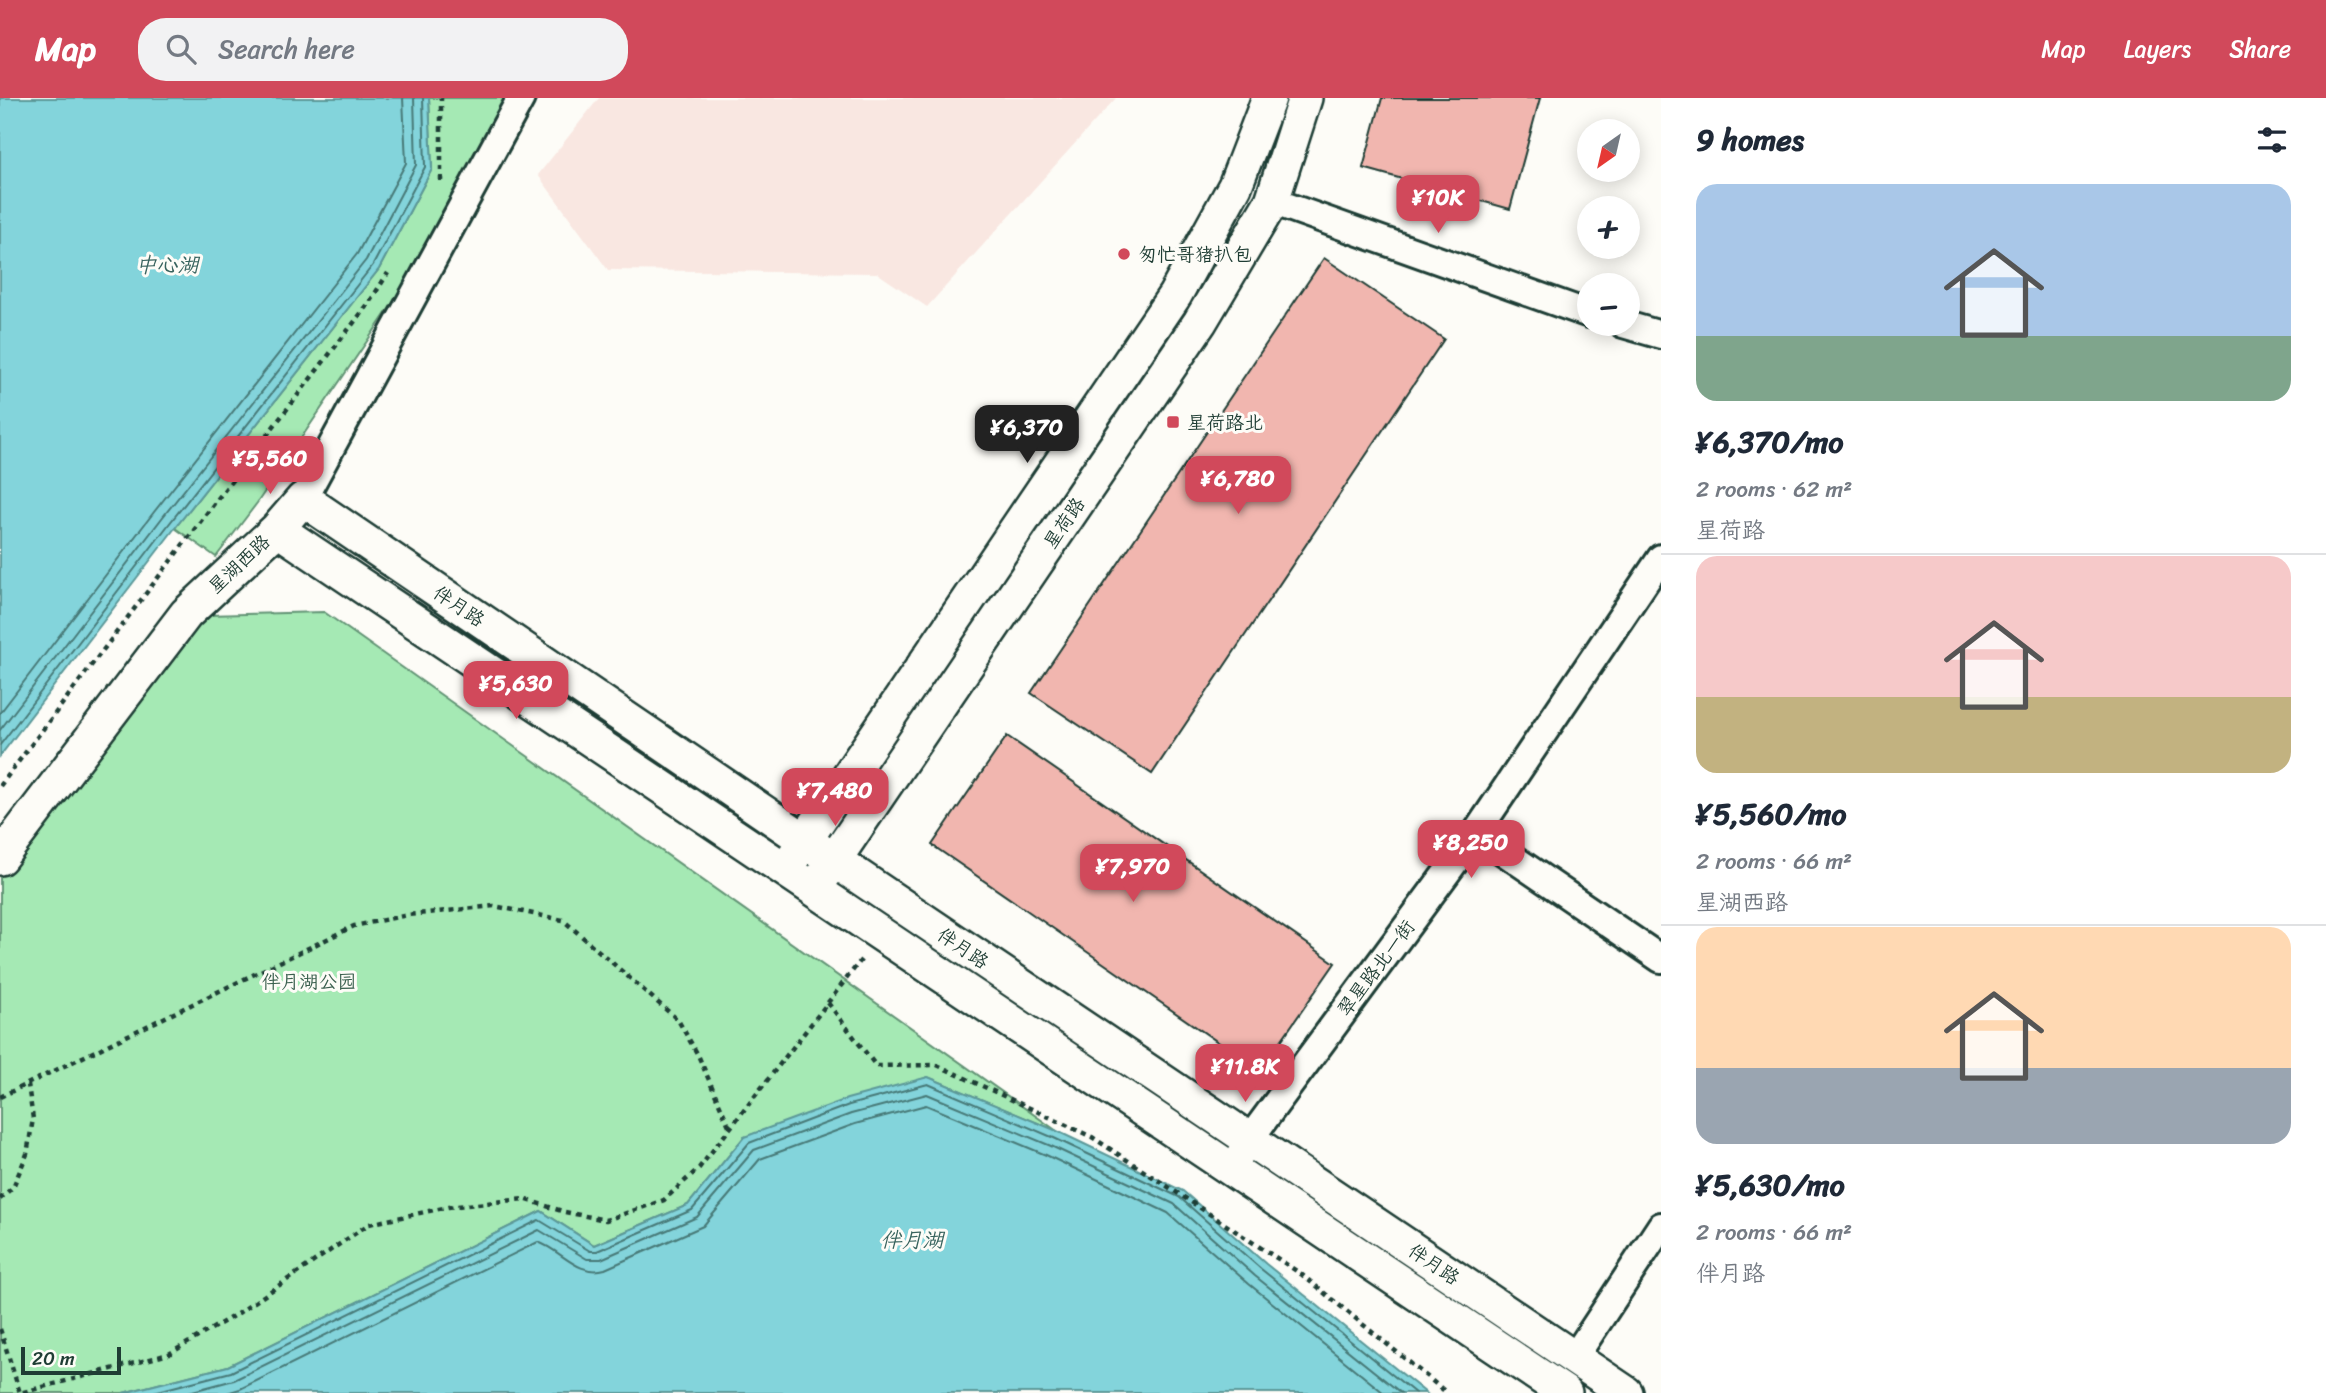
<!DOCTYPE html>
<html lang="en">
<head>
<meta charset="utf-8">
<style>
  body { margin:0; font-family:Sriracha,"LXGW WenKai TC",sans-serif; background:#f2f2f3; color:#1f2937; height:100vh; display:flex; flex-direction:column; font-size:26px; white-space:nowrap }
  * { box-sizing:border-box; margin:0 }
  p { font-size:23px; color:#747a83 }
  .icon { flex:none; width:38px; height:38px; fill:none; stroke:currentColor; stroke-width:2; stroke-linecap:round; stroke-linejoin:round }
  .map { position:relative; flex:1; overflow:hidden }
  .details { display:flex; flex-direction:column; background:#fff; width:665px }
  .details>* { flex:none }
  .needle { width:46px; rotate:214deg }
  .buttons { position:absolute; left:1577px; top:21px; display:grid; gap:14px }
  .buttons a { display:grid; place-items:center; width:63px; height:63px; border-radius:50%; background:#fff; box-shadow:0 4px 18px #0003; font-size:35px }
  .scale { position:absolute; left:21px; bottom:18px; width:100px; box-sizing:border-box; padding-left:7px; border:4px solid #1f3d34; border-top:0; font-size:19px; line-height:24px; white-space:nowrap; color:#1f3d34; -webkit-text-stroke:5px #fdfcf7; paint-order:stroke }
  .price { position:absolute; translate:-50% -60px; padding:0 16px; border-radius:14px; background:#d1495b; color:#fff; font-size:23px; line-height:46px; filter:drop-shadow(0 2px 4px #0008) }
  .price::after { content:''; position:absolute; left:50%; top:42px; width:21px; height:16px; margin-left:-10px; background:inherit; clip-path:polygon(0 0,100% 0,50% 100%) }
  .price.current { background:#222; color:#fff }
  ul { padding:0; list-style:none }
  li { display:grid; align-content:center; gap:14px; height:371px; padding:0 35px }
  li+li { border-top:2px solid #e0e1e3 }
  li span { display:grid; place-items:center; height:217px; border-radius:21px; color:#555 }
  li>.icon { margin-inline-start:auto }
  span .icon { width:126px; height:126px; fill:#fffc; stroke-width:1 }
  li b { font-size:30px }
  h2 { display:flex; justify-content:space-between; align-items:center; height:84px; padding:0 35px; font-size:30px }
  header { display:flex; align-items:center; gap:42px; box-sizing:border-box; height:98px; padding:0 35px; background:#d1495b; color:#fff }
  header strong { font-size:33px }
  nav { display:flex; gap:38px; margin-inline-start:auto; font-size:24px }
  .search { width:490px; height:63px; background:#f2f2f3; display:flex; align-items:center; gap:18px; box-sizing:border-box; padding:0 24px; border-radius:28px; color:#747a83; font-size:26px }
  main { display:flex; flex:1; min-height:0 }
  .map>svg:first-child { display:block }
  .built { fill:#f9e7e1 }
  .green { fill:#a5e9b4; stroke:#629374; stroke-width:2 }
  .water { fill:#83d4db; stroke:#5b9898; stroke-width:2 }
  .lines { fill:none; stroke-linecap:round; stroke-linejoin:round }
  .shore { stroke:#477977; stroke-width:2 }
  .building { fill:#f1b6af; stroke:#1f3d34; stroke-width:2 }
  .minor-casing { stroke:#1f3d34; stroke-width:32 }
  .tertiary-casing { stroke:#1f3d34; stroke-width:38 }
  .path { stroke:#1f3d34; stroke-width:4.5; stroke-dasharray:5 5; stroke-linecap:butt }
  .minor { stroke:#fdfcf7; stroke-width:26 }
  .tertiary { stroke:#fdfcf7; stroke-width:33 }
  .poi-dot { fill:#d1495b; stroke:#fdfcf7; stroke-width:2.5 }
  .labels { text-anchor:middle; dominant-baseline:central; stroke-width:6; stroke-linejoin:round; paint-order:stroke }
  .poi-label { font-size:19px; fill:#1f3d34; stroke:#fdfcf7; text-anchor:start }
  .street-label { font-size:19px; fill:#1f3d34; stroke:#fdfcf7 }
  .park-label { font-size:19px; fill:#3a5f4e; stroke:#fdfcf7 }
  .water-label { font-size:21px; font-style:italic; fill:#38635e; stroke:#fdfcf7 }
</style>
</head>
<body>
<header>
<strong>Map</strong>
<div class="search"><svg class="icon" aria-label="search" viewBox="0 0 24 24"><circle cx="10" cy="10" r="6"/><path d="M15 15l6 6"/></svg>Search here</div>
<nav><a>Map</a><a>Layers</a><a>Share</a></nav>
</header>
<main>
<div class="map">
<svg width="1661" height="1295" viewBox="0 0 1661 1295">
  <rect width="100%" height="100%" fill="#fdfcf7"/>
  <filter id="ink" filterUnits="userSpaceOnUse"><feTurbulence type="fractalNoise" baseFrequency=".0143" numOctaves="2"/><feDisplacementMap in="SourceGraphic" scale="14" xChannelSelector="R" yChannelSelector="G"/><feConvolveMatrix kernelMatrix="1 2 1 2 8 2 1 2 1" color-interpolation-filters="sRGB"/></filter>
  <g filter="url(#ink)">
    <path class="built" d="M599,0H1116L927,209L877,175L608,172L538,77Z"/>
    <path class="green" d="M429,0H521L480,77L257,405L216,459L175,430L379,171L432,71Z
      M324,514L1057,1033L928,979L744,1039L688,1107L594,1147L541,1113L228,1268L123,1295H0V737L171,518Z"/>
    <path class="water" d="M0,0H429L432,71L379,171L175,430L0,658Z
      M928,979L1057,1033L1183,1093L1266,1166L1426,1295H123L228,1268L541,1113L594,1147L688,1107L744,1039L847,1001Z"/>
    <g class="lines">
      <path class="shore" d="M0,615L154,414L357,156L406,65L403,0
        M0,632L162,420L366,162L416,67L414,0
        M0,647L169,426L373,167L425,69L423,0
        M150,1295L231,1274L539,1122L590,1153H597L692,1112L749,1045L849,1007L928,986L1054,1040L1179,1099L1261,1171L1415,1295
        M185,1295L234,1282L539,1132L587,1161H601L697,1119L754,1052L851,1016L927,996L1051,1048L1174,1106L1255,1178L1401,1295
        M227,1295L240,1291L538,1144C561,1152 578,1179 605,1171L703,1128L760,1061L855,1026L926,1007L1046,1057L1168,1115L1249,1186L1384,1295"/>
    </g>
    <path class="building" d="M1382,0H1540L1510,111L1363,70Z
      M1324,160L1444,241L1152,676L1031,595Z
      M1007,638L1335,865L1260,973L932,747Z"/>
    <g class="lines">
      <g class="minor-casing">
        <path id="minor" d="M1272,103L1589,216
          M1623,226L1661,237
          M303,401L521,0
          M1476,735L1661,861
          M1232,1071L1249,1042L1476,735L1661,460
          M1574,1260L1661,1128"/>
      </g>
      <g class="tertiary-casing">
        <path id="tertiary" d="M277,431L1565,1295
          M0,760L186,516L277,431L303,401L834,762L1626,1295
          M793,760L1175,197L1235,88L1269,0
          M822,780L1200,224L1272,103L1305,0"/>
      </g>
      <path class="path" d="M441,83V0
        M0,688L216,403L369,205L388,175
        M828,905L876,968L937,967L1092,1039L1301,1176L1447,1295
        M0,999L354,828L408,817L494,808L563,822L678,922L698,957L730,1030
        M0,1101L13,1089L27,1056L33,1021L28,987
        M0,1231L20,1295L169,1256L240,1214L369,1126L448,1109L524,1101L565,1114L606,1122L664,1102L699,1070L861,862"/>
      <use href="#minor" class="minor"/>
      <use href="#tertiary" class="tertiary"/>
    </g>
  </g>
  <g class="poi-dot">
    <circle cx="1124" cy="156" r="7"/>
    <rect x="1166" y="317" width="14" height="14" rx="3.5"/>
  </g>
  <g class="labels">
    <g class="poi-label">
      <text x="1138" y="156">匆忙哥猪扒包</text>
      <text x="1187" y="324">星荷路北</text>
    </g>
    <g class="street-label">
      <text transform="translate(1064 425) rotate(-56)">星荷路</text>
      <text transform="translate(239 466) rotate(-43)">星湖西路</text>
      <text transform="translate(459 508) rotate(34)">伴月路</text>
      <text transform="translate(963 850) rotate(34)">伴月路</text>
      <text transform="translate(1376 870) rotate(-53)">翠星路北一街</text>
      <text transform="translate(1434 1166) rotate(34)">伴月路</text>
    </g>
    <g class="park-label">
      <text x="309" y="883">伴月湖公园</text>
    </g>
    <g class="water-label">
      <text x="167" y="167">中心湖</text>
      <text x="912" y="1142">伴月湖</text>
    </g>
  </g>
</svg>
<div class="buttons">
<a><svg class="needle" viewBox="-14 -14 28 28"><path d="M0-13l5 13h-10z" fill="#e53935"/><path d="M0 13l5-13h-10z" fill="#747a83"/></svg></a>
<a>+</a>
<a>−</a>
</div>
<div class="scale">20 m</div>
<b class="price" style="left:1438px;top:137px">¥10K</b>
<b class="price current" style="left:1027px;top:367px">¥6,370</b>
<b class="price" style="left:270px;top:398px">¥5,560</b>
<b class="price" style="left:1238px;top:418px">¥6,780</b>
<b class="price" style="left:516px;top:623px">¥5,630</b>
<b class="price" style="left:835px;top:730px">¥7,480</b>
<b class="price" style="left:1471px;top:782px">¥8,250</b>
<b class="price" style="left:1133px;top:806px">¥7,970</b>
<b class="price" style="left:1245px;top:1006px">¥11.8K</b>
</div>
<section class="details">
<h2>9 homes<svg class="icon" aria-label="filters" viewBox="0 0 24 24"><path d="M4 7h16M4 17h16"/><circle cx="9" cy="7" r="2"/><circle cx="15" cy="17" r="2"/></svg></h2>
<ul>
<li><span style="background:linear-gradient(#a9c7e8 70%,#7fa58c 0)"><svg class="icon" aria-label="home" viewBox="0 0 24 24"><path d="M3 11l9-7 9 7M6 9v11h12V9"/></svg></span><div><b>¥6,370/mo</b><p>2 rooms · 62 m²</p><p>星荷路</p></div></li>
<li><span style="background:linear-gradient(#f6c9c9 65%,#c2b280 0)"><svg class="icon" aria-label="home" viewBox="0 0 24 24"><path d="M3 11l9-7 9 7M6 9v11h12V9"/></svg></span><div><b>¥5,560/mo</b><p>2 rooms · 66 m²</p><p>星湖西路</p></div></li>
<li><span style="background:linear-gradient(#ffd9b3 65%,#9aa5b1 0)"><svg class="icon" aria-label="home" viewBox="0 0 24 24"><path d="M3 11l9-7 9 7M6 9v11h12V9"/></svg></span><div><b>¥5,630/mo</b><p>2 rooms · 66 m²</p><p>伴月路</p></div></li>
</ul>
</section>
</main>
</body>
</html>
